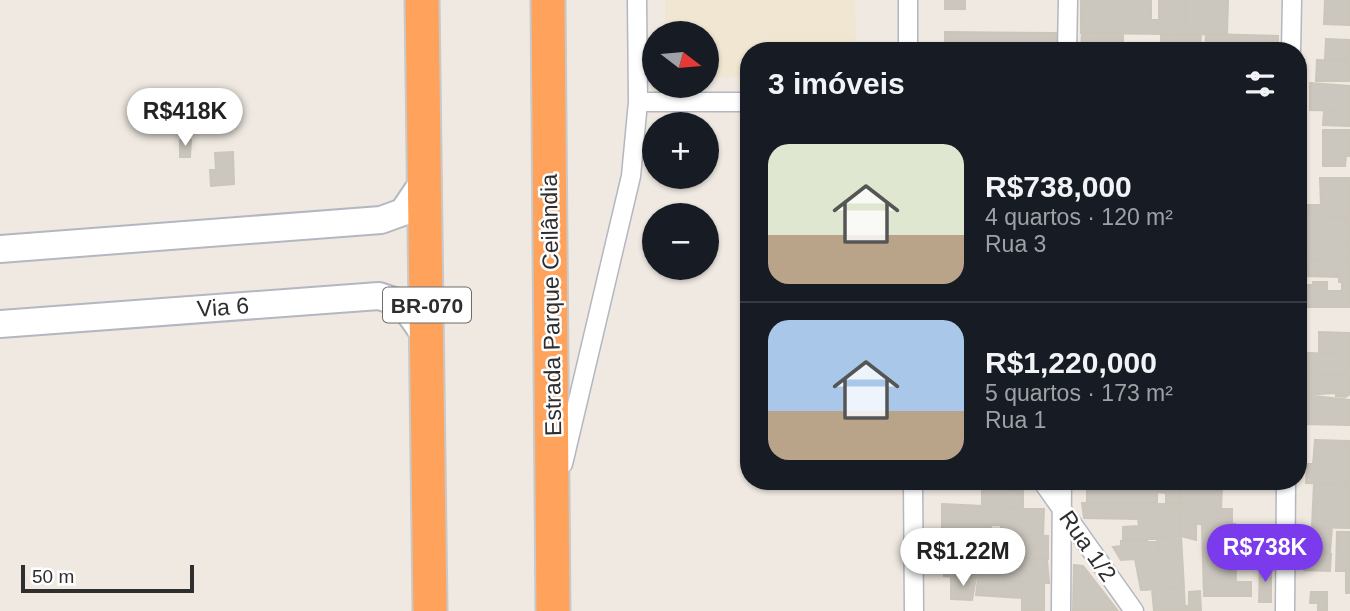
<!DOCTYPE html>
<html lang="pt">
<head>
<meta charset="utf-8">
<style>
  body { margin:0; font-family:Helvetica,sans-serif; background:#242831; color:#f1f3f6; height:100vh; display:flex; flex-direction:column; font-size:26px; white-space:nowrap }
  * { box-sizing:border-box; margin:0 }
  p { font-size:23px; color:#9ea1a6 }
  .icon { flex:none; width:38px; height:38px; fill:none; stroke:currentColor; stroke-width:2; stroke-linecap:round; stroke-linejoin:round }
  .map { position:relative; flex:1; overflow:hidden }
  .drawer { position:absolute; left:740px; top:42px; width:567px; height:448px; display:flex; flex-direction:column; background:#171b24; border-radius:28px; box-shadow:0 2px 5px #0004 }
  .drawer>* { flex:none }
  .needle { width:46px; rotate:106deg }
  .controls { position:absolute; left:642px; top:21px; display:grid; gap:14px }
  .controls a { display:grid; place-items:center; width:77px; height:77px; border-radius:50%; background:#171b24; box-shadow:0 2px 5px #0004; font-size:35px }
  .scale { position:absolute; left:21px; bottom:18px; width:173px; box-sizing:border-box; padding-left:7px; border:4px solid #2e2e2e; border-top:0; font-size:19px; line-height:24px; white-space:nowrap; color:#2e2e2e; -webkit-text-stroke:5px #fff; paint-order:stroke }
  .price { position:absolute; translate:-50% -60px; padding:0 16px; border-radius:24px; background:#fff; color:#222; font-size:23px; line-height:46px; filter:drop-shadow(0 2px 4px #0008) }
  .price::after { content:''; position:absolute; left:50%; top:42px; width:21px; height:16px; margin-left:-10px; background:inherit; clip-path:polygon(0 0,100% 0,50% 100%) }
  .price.on { background:#7c3aed; color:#fff }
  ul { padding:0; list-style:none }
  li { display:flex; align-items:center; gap:21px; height:175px; padding:0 28px }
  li+li { border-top:2px solid #363941 }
  li span { display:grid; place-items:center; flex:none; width:196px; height:140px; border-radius:21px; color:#555 }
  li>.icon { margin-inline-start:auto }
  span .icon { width:84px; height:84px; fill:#fffc; stroke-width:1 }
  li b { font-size:30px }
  h2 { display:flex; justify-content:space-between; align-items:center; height:84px; padding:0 28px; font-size:30px }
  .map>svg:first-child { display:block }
  .education { fill:#f0e6d1 }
  .building { fill:#cbc7bf; stroke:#cbc5ba; stroke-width:2 }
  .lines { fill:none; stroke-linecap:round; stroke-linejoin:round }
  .street-casing { stroke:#b4b7c1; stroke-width:21 }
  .secondary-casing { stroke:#b4b7c1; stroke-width:30 }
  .highway-casing { stroke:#c9c9c9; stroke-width:37 }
  .street { stroke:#fff; stroke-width:18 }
  .secondary { stroke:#fff; stroke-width:26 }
  .highway { stroke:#ffa35c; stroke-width:33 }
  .labels { text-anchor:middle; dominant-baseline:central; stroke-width:5; stroke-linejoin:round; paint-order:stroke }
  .shield { fill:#fff; stroke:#6d6d6d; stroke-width:2 }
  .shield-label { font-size:21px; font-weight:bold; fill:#2e2e2e }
  .street-label { font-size:23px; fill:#2e2e2e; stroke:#fff }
</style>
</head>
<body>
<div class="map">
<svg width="1350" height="611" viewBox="0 0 1350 611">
  <rect width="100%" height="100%" fill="#efe9e1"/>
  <path class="education" d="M665,0H855L856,51H749V77H707V33H665Z"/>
  <path class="building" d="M945,0H965V9H945Z
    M1081,0H1151V20H1165V34L1081,33Z
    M1159,0H1185L1184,34H1165V20H1159Z
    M1185,0H1228L1227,35L1184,34Z
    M1325,0H1350V25L1324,24Z
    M945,32L1056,33V51H945Z
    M1082,32L1123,33V42H1118L1117,51H1081Z
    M1161,34H1184V51H1161Z
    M1184,34H1201L1200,51H1184Z
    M1206,34L1278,36V51H1205Z
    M1326,39L1350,40V61L1325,60Z
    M1350,55V75L1349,81H1316L1317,60L1350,61Z
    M1310,83L1350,86V111L1310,110Z
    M1324,111H1350V126L1323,125Z
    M1323,130H1350V156H1346L1345,166H1323Z
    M180,140H191L190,157H180Z
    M233,152L234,184L211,186L210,170H216L215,153Z
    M1320,178H1350L1349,217L1308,215V205H1321Z
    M1307,215L1350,219V240L1307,239Z
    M1307,239L1350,241L1349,262L1306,261Z
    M1308,260L1350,262V282H1339V277L1307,276Z
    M1313,282H1327V291H1342V307H1307V285H1313Z
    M1342,282H1350V307H1342Z
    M1319,332L1350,333V354L1319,353Z
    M1304,353L1350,354V375L1304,374Z
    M1305,374L1350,375V394L1345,397L1336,396V393L1305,395Z
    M1304,395L1350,400V425L1303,424Z
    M1315,440L1350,441V484L1306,483L1307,464H1313Z
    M982,481H1008V490H1023V508L982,506Z
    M1180,481H1238V487L1180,485Z
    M1180,481L1181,505L1166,504V493L1157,492V503H1087V482H1076Z
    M1314,483L1350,484V528L1312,527Z
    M1180,485L1222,486L1221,509H1232V524H1180Z
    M1082,503L1178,504L1181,536L1123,541V527L1139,526L1138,519L1084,518Z
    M942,504L1044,509L1043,536L1001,534V525H991V533L942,531Z
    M1180,524H1196V540L1181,536Z
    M1202,524H1235L1234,530H1240V525H1253L1252,544H1235L1236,582H1251V596H1204Z
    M1253,525H1273V566H1252Z
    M1304,527H1332L1330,552L1304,550Z
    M950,531L1001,534L999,557L991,554L942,553V543H950Z
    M1337,532H1350V571H1336Z
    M1001,534L1048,536V559L999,555Z
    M1181,536L1184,588L1141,590L1135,559L1121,560L1113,547L1121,546V541L1147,539V542H1156L1159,556L1157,538Z
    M943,553L999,557L997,580L944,576Z
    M1316,553L1331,554L1330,571L1304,570V563H1315Z
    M999,557L1047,559L1049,583L997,580Z
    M1074,565L1083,566L1118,611H1073Z
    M1260,566H1271V602H1259Z
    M1346,571H1350V593H1346Z
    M951,577L976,578L972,600L951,599Z
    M978,579L1022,581V598L976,595Z
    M1022,581L1044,583V611H1022Z
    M1152,589H1184L1185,611H1154Z
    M1200,591L1201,611H1185L1186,606H1189V592Z
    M1311,592H1327V611H1318V603H1310Z"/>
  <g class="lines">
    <g class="street-casing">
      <path id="street" d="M908,0V51
        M1067,51L1068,0
        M1291,51L1292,0
        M638,102H749
        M563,464L631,176L638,102L637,0
        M913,481L914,611
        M1042,481L1134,611
        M1061,611L1062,481
        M1285,611L1286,481"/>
    </g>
    <g class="secondary-casing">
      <path id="secondary" d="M0,249L381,220L403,212L426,178
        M0,324L379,296L403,304L427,338"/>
    </g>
    <g class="highway-casing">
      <path id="highway" d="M422,0L430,611
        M548,0L553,611"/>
    </g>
    <use href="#street" class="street"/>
    <use href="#secondary" class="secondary"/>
    <use href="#highway" class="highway"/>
  </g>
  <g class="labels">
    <rect class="shield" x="383" y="287.5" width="88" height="35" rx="5"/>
    <g class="shield-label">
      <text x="427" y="305">BR-070</text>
    </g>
    <g class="street-label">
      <text transform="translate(551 305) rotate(-91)">Estrada Parque Ceilândia</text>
      <text transform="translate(223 307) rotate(-4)">Via 6</text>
      <text transform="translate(1088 546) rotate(55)">Rua 1/2</text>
    </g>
  </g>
</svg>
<div class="controls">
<a><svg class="needle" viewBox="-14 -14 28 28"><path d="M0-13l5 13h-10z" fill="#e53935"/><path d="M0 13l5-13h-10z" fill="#9ea1a6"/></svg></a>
<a>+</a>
<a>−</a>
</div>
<div class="scale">50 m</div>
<b class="price" style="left:185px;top:148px">R$418K</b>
<b class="price on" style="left:1265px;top:584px">R$738K</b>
<b class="price" style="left:963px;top:588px">R$1.22M</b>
<section class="drawer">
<h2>3 imóveis<svg class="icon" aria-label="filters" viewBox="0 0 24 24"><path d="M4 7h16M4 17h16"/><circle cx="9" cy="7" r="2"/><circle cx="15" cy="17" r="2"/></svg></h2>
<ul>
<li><span style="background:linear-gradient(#dfe7d0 65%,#b9a48a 0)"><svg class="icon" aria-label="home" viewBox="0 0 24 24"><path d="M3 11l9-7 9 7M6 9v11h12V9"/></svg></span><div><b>R$738,000</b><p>4 quartos · 120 m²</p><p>Rua 3</p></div></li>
<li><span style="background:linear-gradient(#a9c7e8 65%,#b9a48a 0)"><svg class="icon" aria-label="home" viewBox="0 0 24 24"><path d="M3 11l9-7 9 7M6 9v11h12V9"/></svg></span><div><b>R$1,220,000</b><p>5 quartos · 173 m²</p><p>Rua 1</p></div></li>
</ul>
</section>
</div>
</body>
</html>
